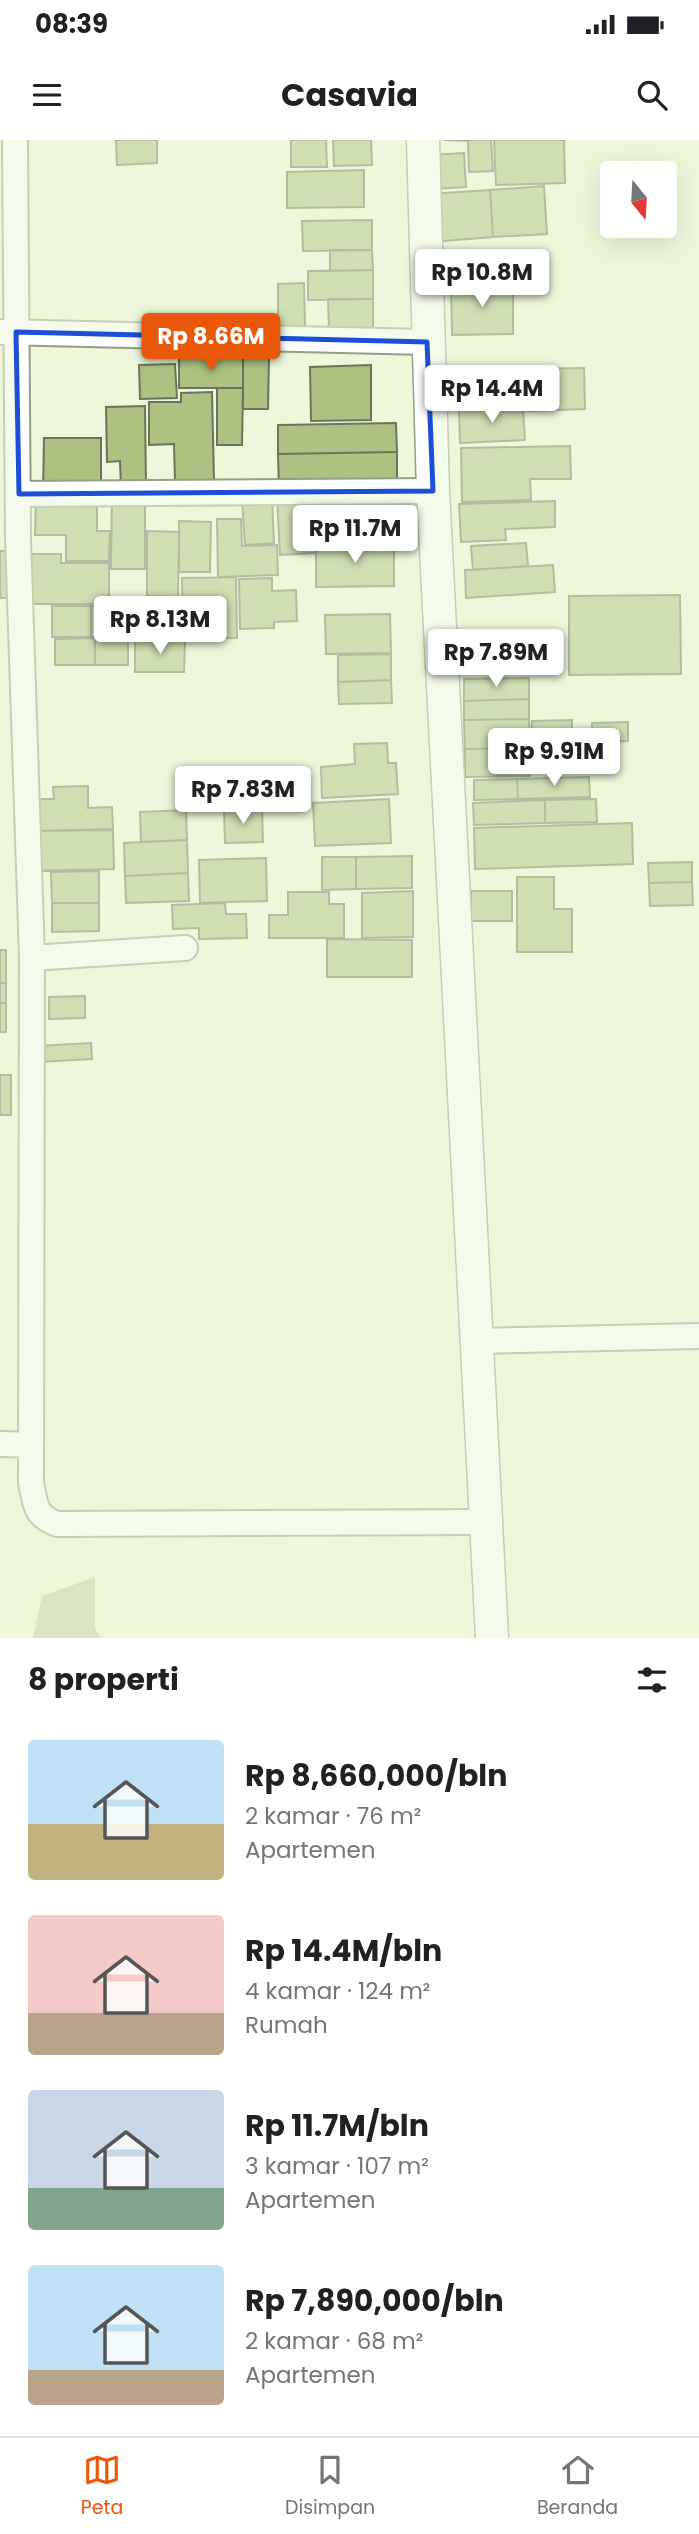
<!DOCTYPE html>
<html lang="id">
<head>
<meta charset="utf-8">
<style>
  body { margin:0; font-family:Poppins,sans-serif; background:#f6f6f6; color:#202124; height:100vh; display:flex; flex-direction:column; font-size:26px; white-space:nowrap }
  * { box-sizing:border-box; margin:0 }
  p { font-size:23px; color:#757577 }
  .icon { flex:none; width:38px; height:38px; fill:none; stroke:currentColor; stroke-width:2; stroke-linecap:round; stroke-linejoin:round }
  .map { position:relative; height:1498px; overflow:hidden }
  .sheet { display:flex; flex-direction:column; background:#fff; flex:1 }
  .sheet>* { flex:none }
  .needle { width:46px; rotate:162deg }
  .fabs { position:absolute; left:600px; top:21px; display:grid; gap:14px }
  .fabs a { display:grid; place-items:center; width:77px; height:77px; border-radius:7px; background:#fff; box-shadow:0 7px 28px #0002; font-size:35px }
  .price { position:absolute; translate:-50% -60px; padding:0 16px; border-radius:7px; background:#fff; color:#222; font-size:23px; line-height:46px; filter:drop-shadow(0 2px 4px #0008) }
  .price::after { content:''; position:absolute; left:50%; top:42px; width:21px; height:16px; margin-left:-10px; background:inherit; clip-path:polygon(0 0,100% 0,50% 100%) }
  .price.active { background:#ea580c; color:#fff }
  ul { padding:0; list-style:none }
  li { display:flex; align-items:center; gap:21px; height:175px; padding:0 28px }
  li span { display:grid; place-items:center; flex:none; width:196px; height:140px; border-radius:7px; color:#555 }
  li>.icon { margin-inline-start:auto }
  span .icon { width:84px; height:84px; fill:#fffc; stroke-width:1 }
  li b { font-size:30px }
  h2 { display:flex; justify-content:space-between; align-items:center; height:84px; padding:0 28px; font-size:30px }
  .status { display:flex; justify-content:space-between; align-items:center; height:49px; padding:0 35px; background:#fff; direction:ltr }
  .status svg { height:19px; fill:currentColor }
  header { display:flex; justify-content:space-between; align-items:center; height:91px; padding:0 28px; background:#fff; font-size:32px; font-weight:700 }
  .dock { display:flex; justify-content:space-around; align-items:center; height:98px; border-top:2px solid #e0e0e0; background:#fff; font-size:19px; color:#757577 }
  .dock a { display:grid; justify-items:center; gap:4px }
  .dock .active { color:#ea580c }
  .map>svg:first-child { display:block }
  .green { fill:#c1d1a3 }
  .building { fill:#adc282; stroke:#6b745a; stroke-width:2 }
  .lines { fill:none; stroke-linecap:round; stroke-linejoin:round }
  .minor-casing { stroke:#949e83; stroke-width:28 }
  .major-casing { stroke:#949e83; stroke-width:35 }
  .minor { stroke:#fff; stroke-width:24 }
  .major { stroke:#fff; stroke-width:32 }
  .marked { fill:none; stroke:#1d4ed8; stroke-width:5; stroke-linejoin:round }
</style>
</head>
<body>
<div class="status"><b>08:39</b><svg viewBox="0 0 49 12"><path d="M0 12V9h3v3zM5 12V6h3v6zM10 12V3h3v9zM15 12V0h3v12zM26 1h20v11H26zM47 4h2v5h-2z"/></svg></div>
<header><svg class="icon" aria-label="menu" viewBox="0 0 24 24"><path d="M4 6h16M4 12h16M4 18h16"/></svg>Casavia<svg class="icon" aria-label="search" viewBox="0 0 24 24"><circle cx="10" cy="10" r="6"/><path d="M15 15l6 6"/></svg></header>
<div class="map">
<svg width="699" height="1498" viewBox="0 0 699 1498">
  <rect width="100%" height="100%" fill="#edf8db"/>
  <path class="green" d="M95,1437V1488L101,1498H33L42,1456Z"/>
  <path class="building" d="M116,0H157V23L117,25Z
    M291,0H326L327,27H291Z
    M333,0H371L372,25L334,26Z
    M444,0H491L493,31L469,32L468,1Z
    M494,0H564L565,43L496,45Z
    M464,13L466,47L433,49L431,15Z
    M364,30V67L287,68V32Z
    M544,46L547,94L493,97L490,50Z
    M490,50L493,97L432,102L429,54Z
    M372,80V110L303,111L302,81Z
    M330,110H372L373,130L330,131Z
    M373,130V159L308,160V131Z
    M304,143L305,186H278V144Z
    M451,143H513V194L452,195Z
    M328,159H373V188L329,189Z
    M179,217L243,218V248H179Z
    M243,218H269L268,269H243Z
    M175,224L177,258L140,259L139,225Z
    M371,225V280L311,281L310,227Z
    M584,228L585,269L529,271L528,229Z
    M217,248H243L242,305H217Z
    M212,252L214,340L175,341L174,304L149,305V262H181V253Z
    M145,266L146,348H121L120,321L107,322L106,267Z
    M523,268L525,300L460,303L459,270Z
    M396,283L397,312L278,314V285Z
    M44,298H101V351H43Z
    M570,306L571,339H530L531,360L462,362L461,308Z
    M397,312V347L279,350L278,314Z
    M305,354H342L341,386H305Z
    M36,356H97V391H110L109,421H66V395H35Z
    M303,356L305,390L314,389L315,413L280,415L277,358Z
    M112,357L145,358V429H111Z
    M272,358L274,403L245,405L242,360Z
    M555,361V387L505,389L506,400L461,402L459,364Z
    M344,363H383V400H344Z
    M217,379H241L242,406L277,405L278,435L218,437Z
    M179,381L211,382L210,432H179Z
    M147,391L179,392L178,457L147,456Z
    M526,403L528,426L473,430L471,406Z
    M394,404V446L316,447V405Z
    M0,411H8V458H0Z
    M30,414H61V423H109V464H29Z
    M553,425L555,452L466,458L465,430Z
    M236,437L237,498L183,499L182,438Z
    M272,438V451L296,450L297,481L274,482V488L240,489L239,439Z
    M680,455L681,534L569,535V456Z
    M52,466H91V497H52Z
    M91,466H146V496L91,497Z
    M390,474L391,513L326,514L325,475Z
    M540,490L541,533L477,534V491Z
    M95,498V525H55V499Z
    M95,498H128V525H95Z
    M135,501H185L184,532H135Z
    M391,514V540L338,542V515Z
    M529,538V559L464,561V539Z
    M391,540L392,563L339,564L338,542Z
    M529,559V579L464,580V561Z
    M529,579L530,608L465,609L464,580Z
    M572,580V604H532V581Z
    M628,582V601L592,602V583Z
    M387,603L388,623H396L398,654L322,658L321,627L355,624L354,604Z
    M530,608V636L465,637V609Z
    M577,610V632H535L534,611Z
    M589,637L590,657L518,659L517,639Z
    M517,639L518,659L474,660V640Z
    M88,646V668L112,667L113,689L33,691L32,659H54L53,647Z
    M389,659L391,703L315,706L313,663Z
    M596,659L597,682L545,683V660Z
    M545,660V683L474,685L473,663Z
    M262,668L263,702L225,703L224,669Z
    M186,670L187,700L141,702L140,672Z
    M632,683L633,724L475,729L474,688Z
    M113,690L114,729L34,731L33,691Z
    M187,700L188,733L125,736L124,703Z
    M412,716V748L356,749V717Z
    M322,717H356V749L322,750Z
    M266,718L267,761L200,763L199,720Z
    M692,722V742L649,743L648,723Z
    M99,731V763H52L51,732Z
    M188,733L189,761L126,763L125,736Z
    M517,737H554V769H572V812H517Z
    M692,742L693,765L650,766L649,743Z
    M413,751V797L362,798V753Z
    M471,751H512V781H471Z
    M288,752H329V764H344V798H269V775H288Z
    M52,763H99V791L52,792Z
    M225,763L226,774H246L247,798L199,799V788L173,789L172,765Z
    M327,799L412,800V837H327Z
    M0,810H6V843H0Z
    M0,843H6V863H0Z
    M85,856V878L49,879V857Z
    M0,863H6V892H0Z
    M91,903L92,919L38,922L37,906Z
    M0,935H11V975H0Z"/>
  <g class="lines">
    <g class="minor-casing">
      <path id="minor" d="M15,0L18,398L32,818L31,1343C36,1365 34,1375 57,1384L486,1382
        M1,192L427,202
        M19,354L433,351
        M32,818L185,808
        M477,1201L699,1196
        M0,1304L31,1305"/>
    </g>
    <g class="major-casing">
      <path id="major" d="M423,0L433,351L492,1498"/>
    </g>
    <use href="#minor" class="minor"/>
    <use href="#major" class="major"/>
  </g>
  <path d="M0 0H699V1498H0ZM16,192L427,202L433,351L19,354Z" fill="#edf8db" fill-opacity=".55" fill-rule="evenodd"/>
  <path class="marked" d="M16,192L427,202L433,351L19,354Z"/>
</svg>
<div class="fabs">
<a><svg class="needle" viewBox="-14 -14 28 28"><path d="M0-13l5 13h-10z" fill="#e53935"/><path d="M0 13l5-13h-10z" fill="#757577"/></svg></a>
</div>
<b class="price" style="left:482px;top:169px">Rp 10.8M</b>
<b class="price active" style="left:211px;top:233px">Rp 8.66M</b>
<b class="price" style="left:492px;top:285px">Rp 14.4M</b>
<b class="price" style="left:355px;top:425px">Rp 11.7M</b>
<b class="price" style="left:160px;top:516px">Rp 8.13M</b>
<b class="price" style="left:496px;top:549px">Rp 7.89M</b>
<b class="price" style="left:554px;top:648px">Rp 9.91M</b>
<b class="price" style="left:243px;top:686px">Rp 7.83M</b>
</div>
<section class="sheet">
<h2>8 properti<svg class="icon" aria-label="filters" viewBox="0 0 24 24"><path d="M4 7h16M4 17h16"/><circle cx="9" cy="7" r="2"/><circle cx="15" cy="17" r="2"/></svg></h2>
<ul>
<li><span style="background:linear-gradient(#bfe0f5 60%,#c2b280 0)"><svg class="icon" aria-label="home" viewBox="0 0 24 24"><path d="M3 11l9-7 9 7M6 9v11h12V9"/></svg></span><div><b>Rp 8,660,000/bln</b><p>2 kamar · 76 m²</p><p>Apartemen</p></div></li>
<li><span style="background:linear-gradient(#f6c9c9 70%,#b9a48a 0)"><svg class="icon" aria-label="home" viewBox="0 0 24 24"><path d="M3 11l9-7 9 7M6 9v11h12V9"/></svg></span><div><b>Rp 14.4M/bln</b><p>4 kamar · 124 m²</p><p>Rumah</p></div></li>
<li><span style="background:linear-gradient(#c9d6e8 70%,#7fa58c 0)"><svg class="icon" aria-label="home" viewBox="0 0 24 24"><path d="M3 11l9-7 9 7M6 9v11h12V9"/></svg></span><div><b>Rp 11.7M/bln</b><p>3 kamar · 107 m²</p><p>Apartemen</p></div></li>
<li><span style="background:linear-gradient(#bfe0f5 75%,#b9a48a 0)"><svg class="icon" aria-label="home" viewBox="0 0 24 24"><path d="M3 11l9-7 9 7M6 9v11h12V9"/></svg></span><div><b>Rp 7,890,000/bln</b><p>2 kamar · 68 m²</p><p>Apartemen</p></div></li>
</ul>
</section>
<nav class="dock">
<a class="active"><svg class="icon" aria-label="map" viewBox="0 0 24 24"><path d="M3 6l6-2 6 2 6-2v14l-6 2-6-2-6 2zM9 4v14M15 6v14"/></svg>Peta</a>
<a><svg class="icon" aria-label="saved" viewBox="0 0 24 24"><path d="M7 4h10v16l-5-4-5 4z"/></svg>Disimpan</a>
<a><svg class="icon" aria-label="home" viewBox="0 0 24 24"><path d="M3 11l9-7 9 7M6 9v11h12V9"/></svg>Beranda</a>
</nav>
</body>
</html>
